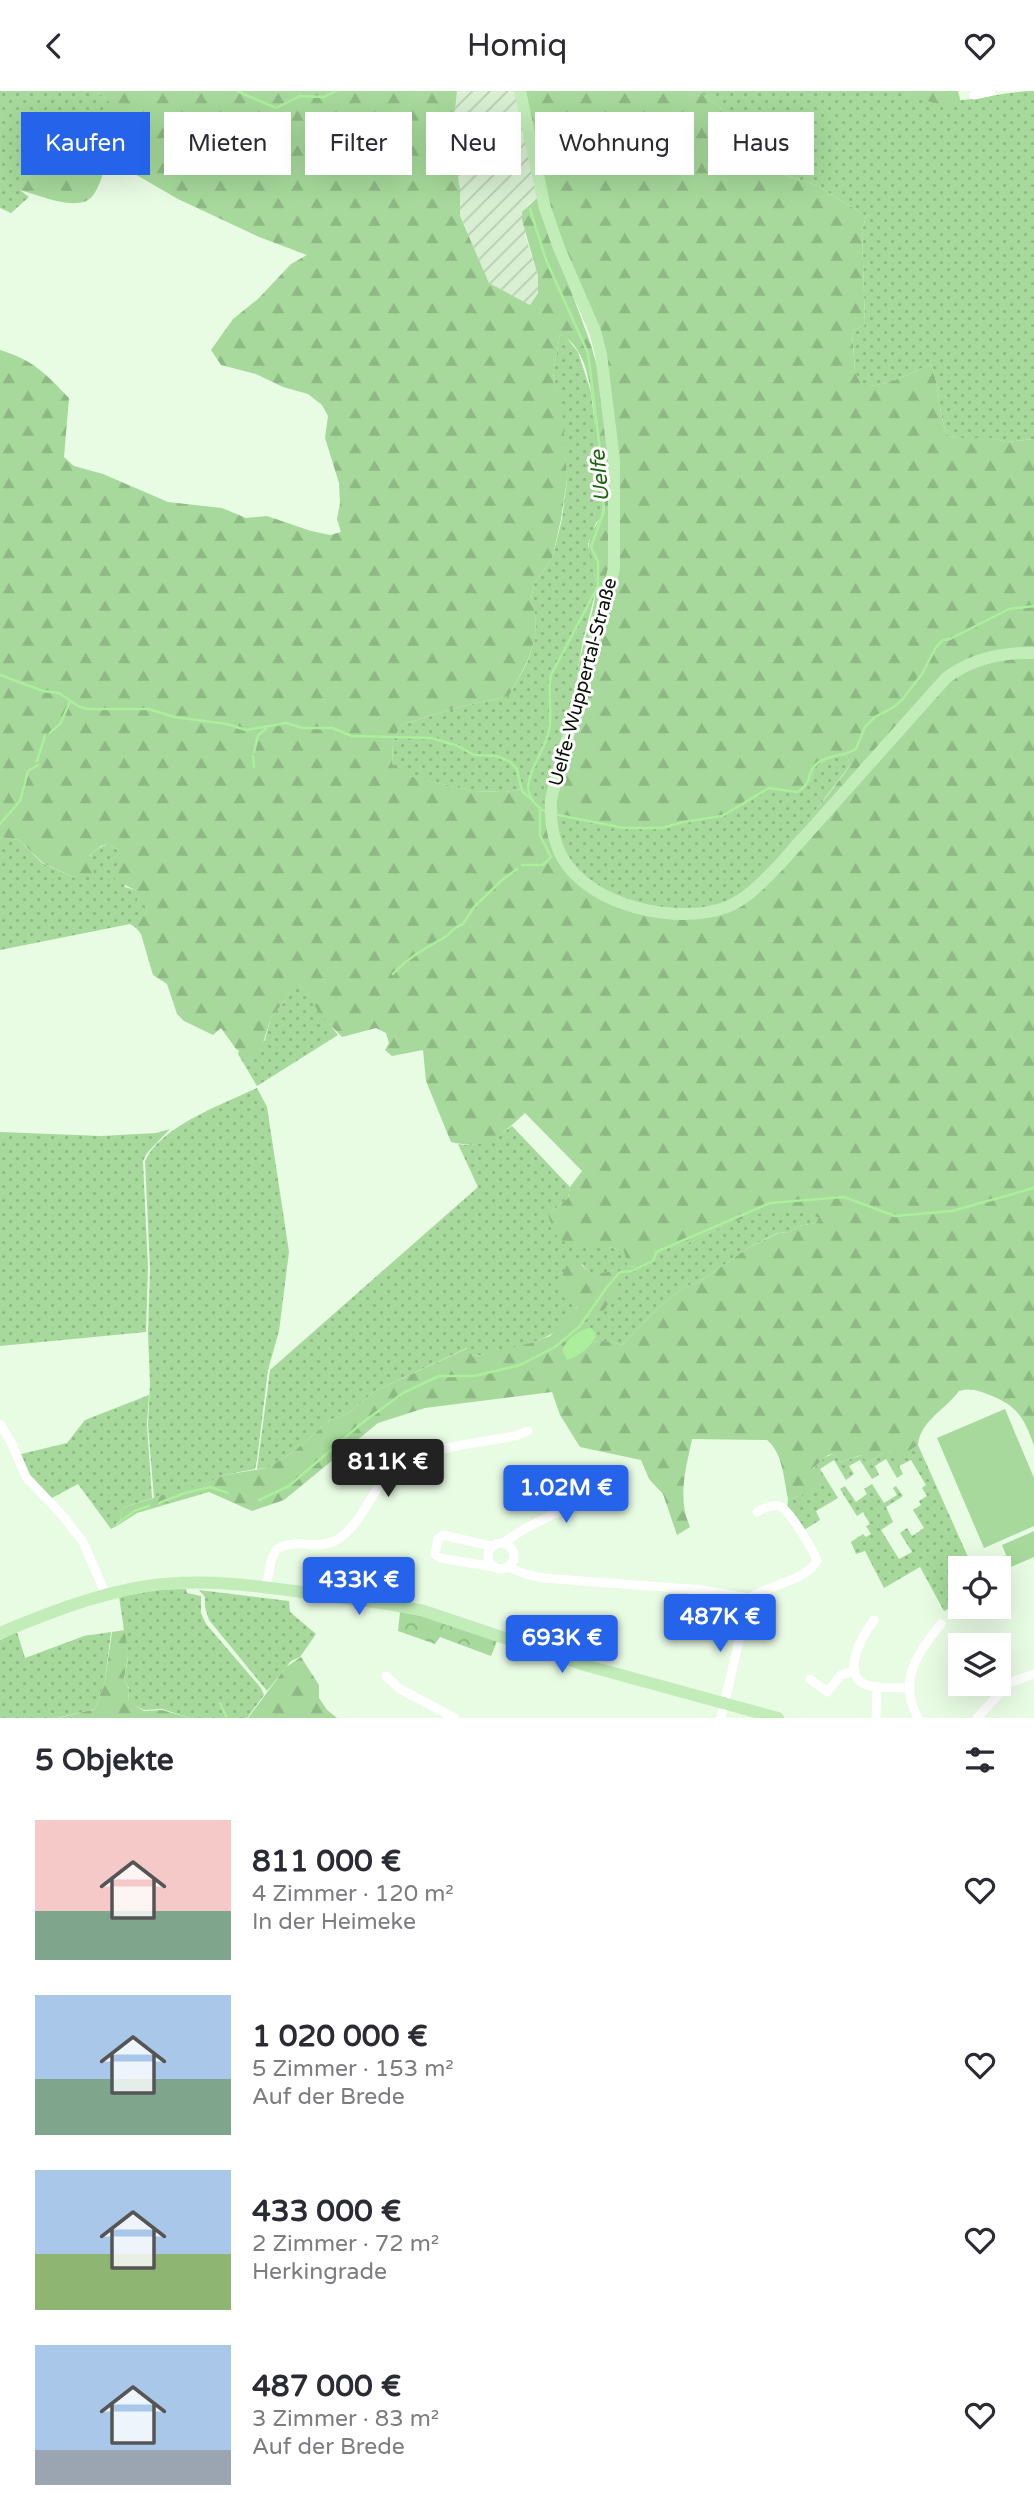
<!DOCTYPE html>
<html lang="de">
<head>
<meta charset="utf-8">
<style>
  body { margin:0; font-family:"Varela Round",sans-serif; background:#f2f2f3; color:#2b2b33; height:100vh; display:flex; flex-direction:column; font-size:26px; white-space:nowrap }
  * { box-sizing:border-box; margin:0 }
  p { font-size:23px; color:#7c7c81 }
  .icon { flex:none; width:38px; height:38px; fill:none; stroke:currentColor; stroke-width:2; stroke-linecap:round; stroke-linejoin:round }
  .map { position:relative; height:1627px; overflow:hidden }
  .drawer { display:flex; flex-direction:column; background:#fff; flex:1 }
  .drawer>* { flex:none }
  .top-card { position:absolute; left:21px; top:21px; width:992px; height:63px; display:flex; gap:14px }
  .controls { position:absolute; left:948px; top:1465px; display:grid; gap:14px }
  .controls a { display:grid; place-items:center; width:63px; height:63px; border-radius:0px; background:#fff; box-shadow:0 7px 28px #0002; font-size:35px }
  .price { position:absolute; translate:-50% -60px; padding:0 16px; border-radius:7px; background:#2563eb; color:#fff; font-size:23px; line-height:46px; filter:drop-shadow(0 2px 4px #0008) }
  .price::after { content:''; position:absolute; left:50%; top:42px; width:21px; height:16px; margin-left:-10px; background:inherit; clip-path:polygon(0 0,100% 0,50% 100%) }
  .price.active { background:#222; color:#fff }
  ul { padding:0; list-style:none }
  li { display:flex; align-items:center; gap:21px; height:175px; padding:0 35px }
  li span { display:grid; place-items:center; flex:none; width:196px; height:140px; border-radius:0px; color:#555 }
  li>.icon { margin-inline-start:auto }
  span .icon { width:84px; height:84px; fill:#fffc; stroke-width:1 }
  li b { font-size:30px }
  h2 { display:flex; justify-content:space-between; align-items:center; height:84px; padding:0 35px; font-size:30px }
  .pill { padding:0 24px; border-radius:0px; background:#fff; box-shadow:0 7px 28px #0002; font-size:24px; line-height:63px }
  .pill.active { background:#2563eb; color:#fff }
  header { display:flex; justify-content:space-between; align-items:center; height:91px; padding:0 35px; background:#fff; font-size:32px; font-weight:600 }
  .map>svg:first-child { display:block }
  .industrial { fill:url(#industrial-furrows) }
  .grass { fill:url(#grass-dots) }
  .forest { fill:url(#forest-firs); fill-rule:evenodd }
  .park { fill:url(#park-crowns) }
  .pitch { fill:#a6d99b }
  .water { fill:#abef9c }
  .lines { fill:none; stroke-linecap:round; stroke-linejoin:round }
  .stream { stroke:#abef9c; stroke-width:2.5 }
  .minor { stroke:#fff; stroke-width:9 }
  .major { stroke:#c2ecb8; stroke-width:12 }
  .labels { text-anchor:middle; dominant-baseline:central; stroke-width:6; stroke-linejoin:round; paint-order:stroke }
  .street-label { font-size:19px; fill:#0a1109; stroke:#fff }
  .water-label { font-size:21px; font-style:italic; fill:#256314; stroke:#fff }
</style>
</head>
<body>
<header><svg class="icon" aria-label="back" viewBox="0 0 24 24"><path d="M15 5l-7 7 7 7"/></svg>Homiq<svg class="icon" aria-label="heart" viewBox="0 0 24 24"><path d="M12 20l-8-8c-3-5 5-10 8-4 3-6 11-1 8 4z"/></svg></header>
<div class="map">
<svg width="1034" height="1627" viewBox="0 0 1034 1627">
  <defs>
    <pattern id="industrial-furrows" width="10" height="10" patternUnits="userSpaceOnUse" patternTransform="scale(1.75)"><rect width="10" height="10" fill="#d8efd2"/><path d="M-1 1l2-2M0 10L10 0M9 11l2-2" fill="none" stroke="#b8ccb3"/></pattern>
    <pattern id="grass-dots" width="8" height="8" patternUnits="userSpaceOnUse" patternTransform="scale(1.75)"><rect width="8" height="8" fill="#a6d99b"/><path d="M2 2h.1M6 6h.1" fill="none" stroke="#8eb984" stroke-width="1.8" stroke-linecap="round"/></pattern>
    <pattern id="forest-firs" width="22" height="20" patternUnits="userSpaceOnUse" patternTransform="scale(1.75)"><rect width="22" height="20" fill="#a6d99b"/><path d="M5 1l3.5 6h-7zM16 11l3.5 6h-7z" fill="#8eb984"/></pattern>
    <pattern id="park-crowns" width="20" height="18" patternUnits="userSpaceOnUse" patternTransform="scale(1.75)"><rect width="20" height="18" fill="#a6d99b"/><path d="M2 6a3 3 0 1 1 6 0M12 15a3 3 0 1 1 6 0" fill="none" stroke="#8eb984"/></pattern>
  </defs>
  <rect width="100%" height="100%" fill="#e8fbe3"/>
  <path class="industrial" d="M457,0H516L539,105L527,114L525,144L538,185V201L530,214L489,192L460,125V98L452,49Z"/>
  <path class="grass" d="M0,0H97L110,11L118,24L100,33L78,54L43,78L27,86L20,99L29,106L11,122L0,117Z
    M698,0H892C914,5 940,12 963,9C987,7 1010,0 1034,0V348L1006,351L992,347H957L947,344C938,321 940,296 931,273C908,283 887,296 862,295L855,281L852,240L865,234L862,140L866,125L816,94L747,72L735,52L720,16Z
    M560,243L566,246L578,261L591,301L597,354V389L604,411L601,426L596,432L588,453L597,496L583,549L578,577L577,600L550,714L522,698L505,701L472,700L408,685L392,674L393,650L401,634L455,617L509,605L527,572L536,545L535,522L531,509L534,493L552,468L562,428L567,389L562,328L553,282Z
    M847,664L850,674L783,762L750,799L718,817L660,821L599,800L562,765L552,730L558,724L624,737H662L683,731L722,725L769,697L789,701L810,691L816,675L835,665Z
    M0,746L19,749L42,772L75,787C84,772 92,757 109,753L119,760L125,796L138,800L148,817L136,837L130,833L0,859Z
    M294,893H299L338,944L257,995L238,963L239,959L253,965L265,949L271,926L284,911Z
    M257,997L267,1016L289,1161L279,1240L268,1279L257,1369L255,1378L224,1384L206,1393L154,1407L148,1334L150,1293L148,1241L150,1177L145,1070C161,1035 223,1013 257,997Z
    M512,1035L570,1096L568,1107L548,1124L582,1156H609L625,1160L628,1175L643,1177L664,1157C684,1157 697,1147 715,1139C747,1123 785,1111 820,1127L816,1132L798,1135L790,1141L777,1142L748,1157L699,1191L684,1196L656,1219L622,1254C602,1248 596,1249 576,1256L564,1250C573,1237 584,1231 599,1225L615,1179C601,1183 591,1187 582,1173C581,1186 582,1206 576,1217C558,1252 514,1257 480,1264L473,1265L467,1257L375,1300L347,1323L327,1330L319,1339L293,1361L267,1377L257,1378L270,1279L478,1096L458,1053C480,1057 496,1047 512,1035Z
    M170,1038L147,1062L143,1070L148,1177L146,1241L0,1255V1041L101,1045L156,1042Z
    M149,1304L147,1334L152,1407L122,1417L120,1433L111,1438L78,1393L48,1409L34,1396L17,1364L67,1352L85,1329Z
    M918,1354L973,1477H961V1511L944,1520L920,1476L884,1497L865,1460L856,1463L851,1451L863,1443L866,1446L871,1443L866,1435L870,1433L863,1421L857,1425L840,1398L845,1395L856,1411L867,1403L864,1398L872,1393L884,1412L897,1404L893,1397L896,1395L903,1405L886,1416L893,1431L881,1439L899,1468L912,1461L900,1442L907,1437L912,1445L924,1437L913,1419L921,1414L919,1410L927,1405L922,1397L926,1394L911,1369L899,1375L903,1383L897,1387L886,1368L875,1375L879,1384L872,1388L860,1369L849,1375L854,1383L846,1389L834,1369L820,1378L838,1407L816,1420L820,1429L804,1439L787,1421L788,1408L802,1404C809,1386 814,1368 834,1363L841,1371L862,1364L868,1372L880,1364L890,1361L897,1367Z
    M186,1498L187,1502L201,1505V1522L206,1533L261,1597L264,1604L247,1627H190L162,1618L144,1619L128,1611L129,1597L124,1589L128,1566L119,1505L149,1499Z
    M199,1499L289,1510L290,1521L316,1543L300,1566L291,1570L267,1600L209,1529L205,1516V1506Z
    M17,1541L25,1567L84,1545L111,1541L105,1590L95,1618L57,1627H0V1549Z"/>
  <path class="forest" d="M97,0H457L452,49L460,98V125L489,192L530,214L538,202V185L522,129V121L539,105L554,153L591,254L607,311L612,369L611,477L608,497L582,587L578,586V577C583,551 593,525 596,499C598,484 587,467 589,452C591,437 604,427 604,412C604,404 597,395 597,387C594,349 600,262 560,243L553,283L563,328L567,388L561,428L552,468L534,493L531,509L535,521L536,545L527,571L509,605L455,617L401,634L393,650L392,673L409,685L472,700L505,701L522,698L551,714L557,683L614,478V369L601,263L595,240L559,157L545,117L520,0H698L720,16L735,52L747,72L816,94L866,125L862,140L865,234L852,240L855,281L862,295C887,296 908,283 931,273C940,296 938,321 947,344L957,347H992L1006,351L1034,348V562C1007,562 983,566 959,579L1004,565L1034,566V1355C1024,1326 1017,1314 987,1303C976,1299 971,1297 959,1300C946,1318 920,1330 918,1354L896,1368L890,1361L880,1364L868,1372L861,1364L841,1371L834,1363L828,1364L813,1377L821,1392L802,1404L788,1408C784,1389 783,1362 767,1349L692,1348C686,1378 677,1407 690,1436L677,1444L663,1403L649,1388L641,1369L580,1356L560,1324L552,1301L425,1317L378,1332L284,1409L252,1420L209,1401L137,1422L120,1433L122,1417L178,1399L206,1393L224,1384L267,1377L293,1361L319,1339L327,1330L347,1323L375,1300L468,1257L473,1265L480,1264L531,1252L550,1245L577,1216L563,1206L561,1190L569,1163C591,1180 585,1187 615,1179L619,1184L615,1203L599,1226L583,1232L570,1242L564,1250L576,1256C596,1249 602,1248 622,1254L656,1219L684,1196L699,1191L748,1157L778,1142L790,1141L798,1135L816,1132L819,1127C785,1111 747,1124 715,1139C697,1147 684,1157 664,1157L643,1177L628,1175L624,1160L609,1156H570L556,1144L548,1124L568,1107L570,1096L582,1080L525,1022C498,1046 489,1060 451,1051L426,990L423,959L392,965L385,959L389,952L386,942L376,937L342,946L321,924L299,893L294,894L284,911L271,926L261,959L253,966L236,958L221,937L213,944L184,930L177,923L167,893L153,884L141,843L136,837L148,817L137,810V800L115,789C114,778 120,771 119,760L109,753L101,755L89,765L96,774L93,783L75,787L43,772L19,749L0,746V259C33,269 45,282 69,307L64,366L74,375L103,383L168,411L222,417L246,427L267,425L311,440L330,444L341,441L337,428L340,412L339,392L325,347L328,325L322,314L308,303L283,296L256,283L221,274L211,259L233,228L258,208L291,173L307,164L259,146L178,108L121,75L105,77C102,85 99,96 94,103C81,124 38,103 19,99L27,86L43,78L78,54L99,33L117,25L110,11ZM952,583L789,768L752,802L941,591ZM847,664L850,674C835,696 817,717 801,738C786,759 769,783 749,800C709,833 656,823 612,805C578,792 557,766 552,730L558,724L624,737H662L683,731L722,725L769,697L797,702L810,691L816,675L835,665ZM555,750C560,763 566,776 577,786C606,813 659,828 698,823C717,821 732,811 748,805C698,842 629,830 582,793C569,783 555,765 555,750Z
    M892,0H958L962,16L945,15Z
    M125,1539L128,1565L124,1588L129,1598L128,1610L144,1620L162,1619L190,1627H59L95,1618L105,1590L112,1541Z
    M301,1566L319,1594V1607L327,1619L337,1627H248L286,1576Z"/>
  <path class="park" d="M400,1521L439,1528L498,1548L491,1565L440,1546L435,1553L398,1540Z"/>
  <path class="pitch" d="M1005,1318L1034,1387V1435L984,1457L937,1347Z
    M1034,1440V1466L1011,1476L1002,1454Z"/>
  <path class="water" d="M591,1237L596,1243C595,1253 578,1266 567,1269L562,1259C567,1248 579,1238 591,1237Z"/>
  <g class="lines">
    <path class="stream" d="M237,0L276,17L300,5L324,6L336,0
      M530,118L546,169L588,262L601,367L604,420L591,456L598,471V495L551,584C547,603 553,621 549,639C544,668 507,699 546,721
      M0,584L43,600L59,602L78,615L87,618H149L174,626L227,633L246,639L287,632L302,637H332L352,645L432,647L458,655L474,664L496,665L509,670L517,678L522,700L531,708
      M50,642L61,632L70,610
      M254,661L258,644L266,638
      M253,665L254,676
      M37,670L45,645
      M558,724L624,737H662L683,731L722,725L769,697L797,701C814,691 806,683 815,674C827,663 844,666 856,658L865,636L875,626L894,616L902,609L922,583L936,556L943,549L950,548L1009,518L1034,515
      M0,733L20,710L28,680L38,674
      M522,774H543L551,766L540,744V718
      M393,883C407,867 426,857 445,846C452,841 454,836 463,833L474,816L502,789L517,778
      M259,1409L289,1395L362,1332L403,1302L439,1285H474L520,1274L555,1256L579,1236L607,1196L620,1181L632,1180L654,1169L656,1161L770,1112L844,1106L895,1125L952,1120L1034,1097
      M159,1412L185,1402L210,1396L228,1402
      M117,1433L134,1420L149,1415
      M220,1612L227,1627"/>
    <path class="minor" d="M974,4L991,0
      M0,1333L11,1351L26,1386L63,1425L83,1451L106,1504
      M488 1465a13 13 0 1 1 26 0a13 13 0 1 1-26 0Z
      M503,1452L526,1437L614,1393
      M491,1455L443,1444L438,1448L435,1463L440,1467L494,1476
      M509,1476L525,1483L543,1487L702,1499L749,1507
      M266,1497L271,1470L276,1459C295,1445 319,1461 338,1448C360,1434 368,1408 384,1388C412,1356 475,1353 515,1345L528,1340
      M874,1529C863,1544 837,1587 870,1595C882,1598 896,1596 909,1597
      M386,1585L400,1598L455,1627
      M810,1588L827,1601L841,1584L855,1580
      M721,1627L749,1507C767,1495 807,1489 817,1470C814,1461 789,1417 779,1415C772,1413 763,1418 757,1421
      M876,1627L877,1595
      M918,1627C897,1590 918,1561 941,1533
      M977,1627L1009,1592L1034,1583"/>
    <path class="major" d="M520,0L545,117L559,157L595,240L601,263L614,369V478L551,708C550,729 552,748 562,766C589,815 677,835 727,816C749,807 764,789 781,772L946,587C971,568 1002,561 1034,562
      M0,1542C48,1522 96,1503 147,1495C205,1486 266,1496 323,1504C357,1509 390,1512 424,1520L588,1575L778,1627"/>
  </g>
  <g class="labels">
    <g class="street-label">
      <text transform="translate(583 591) rotate(-75)">Uelfe-Wuppertal-Straße</text>
    </g>
    <g class="water-label">
      <text transform="translate(600 385) rotate(-95)">Uelfe</text>
    </g>
  </g>
</svg>
<div class="controls">
<a><svg class="icon" aria-label="locate" viewBox="0 0 24 24"><circle cx="12" cy="12" r="6"/><path d="M12 2v4M12 18v4M2 12h4M18 12h4"/></svg></a>
<a><svg class="icon" aria-label="layers" viewBox="0 0 24 24"><path d="M12 4l9 5-9 5-9-5zM3 14l9 5 9-5"/></svg></a>
</div>
<b class="price active" style="left:388px;top:1408px">811K €</b>
<b class="price" style="left:566px;top:1434px">1.02M €</b>
<b class="price" style="left:359px;top:1526px">433K €</b>
<b class="price" style="left:720px;top:1563px">487K €</b>
<b class="price" style="left:562px;top:1584px">693K €</b>
<div class="top-card">
<a class="pill active">Kaufen</a>
<a class="pill">Mieten</a>
<a class="pill">Filter</a>
<a class="pill">Neu</a>
<a class="pill">Wohnung</a>
<a class="pill">Haus</a>
</div>
</div>
<section class="drawer">
<h2>5 Objekte<svg class="icon" aria-label="filters" viewBox="0 0 24 24"><path d="M4 7h16M4 17h16"/><circle cx="9" cy="7" r="2"/><circle cx="15" cy="17" r="2"/></svg></h2>
<ul>
<li><span style="background:linear-gradient(#f6c9c9 65%,#7fa58c 0)"><svg class="icon" aria-label="home" viewBox="0 0 24 24"><path d="M3 11l9-7 9 7M6 9v11h12V9"/></svg></span><div><b>811 000 €</b><p>4 Zimmer · 120 m²</p><p>In der Heimeke</p></div><svg class="icon" aria-label="heart" viewBox="0 0 24 24"><path d="M12 20l-8-8c-3-5 5-10 8-4 3-6 11-1 8 4z"/></svg></li>
<li><span style="background:linear-gradient(#a9c7e8 60%,#7fa58c 0)"><svg class="icon" aria-label="home" viewBox="0 0 24 24"><path d="M3 11l9-7 9 7M6 9v11h12V9"/></svg></span><div><b>1 020 000 €</b><p>5 Zimmer · 153 m²</p><p>Auf der Brede</p></div><svg class="icon" aria-label="heart" viewBox="0 0 24 24"><path d="M12 20l-8-8c-3-5 5-10 8-4 3-6 11-1 8 4z"/></svg></li>
<li><span style="background:linear-gradient(#a9c7e8 60%,#8fb573 0)"><svg class="icon" aria-label="home" viewBox="0 0 24 24"><path d="M3 11l9-7 9 7M6 9v11h12V9"/></svg></span><div><b>433 000 €</b><p>2 Zimmer · 72 m²</p><p>Herkingrade</p></div><svg class="icon" aria-label="heart" viewBox="0 0 24 24"><path d="M12 20l-8-8c-3-5 5-10 8-4 3-6 11-1 8 4z"/></svg></li>
<li><span style="background:linear-gradient(#a9c7e8 75%,#9aa5b1 0)"><svg class="icon" aria-label="home" viewBox="0 0 24 24"><path d="M3 11l9-7 9 7M6 9v11h12V9"/></svg></span><div><b>487 000 €</b><p>3 Zimmer · 83 m²</p><p>Auf der Brede</p></div><svg class="icon" aria-label="heart" viewBox="0 0 24 24"><path d="M12 20l-8-8c-3-5 5-10 8-4 3-6 11-1 8 4z"/></svg></li>
</ul>
</section>
</body>
</html>
